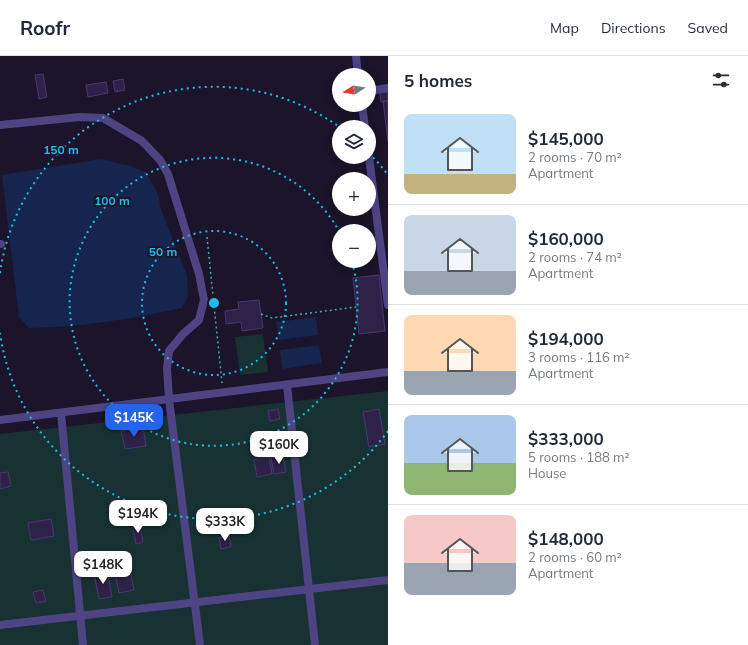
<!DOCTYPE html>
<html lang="en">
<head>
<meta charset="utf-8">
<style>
  body { margin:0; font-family:Mulish,sans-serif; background:#f6f6f7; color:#1f2937; height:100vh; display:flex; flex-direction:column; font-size:15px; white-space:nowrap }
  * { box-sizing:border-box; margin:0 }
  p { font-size:13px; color:#747a83 }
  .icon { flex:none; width:22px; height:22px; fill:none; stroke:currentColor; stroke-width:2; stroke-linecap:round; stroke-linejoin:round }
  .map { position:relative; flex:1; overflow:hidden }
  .side { display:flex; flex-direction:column; background:#fff; width:360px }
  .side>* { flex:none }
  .needle { width:26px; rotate:258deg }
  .fabs { position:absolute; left:332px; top:12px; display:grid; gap:8px }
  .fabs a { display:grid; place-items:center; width:44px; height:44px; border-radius:50%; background:#fff; box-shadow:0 2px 10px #0003; font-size:20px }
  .price { position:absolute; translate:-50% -34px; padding:0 9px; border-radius:8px; background:#fff; color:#222; font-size:13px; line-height:26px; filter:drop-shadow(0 1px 2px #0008) }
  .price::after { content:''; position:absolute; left:50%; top:24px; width:12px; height:9px; margin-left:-6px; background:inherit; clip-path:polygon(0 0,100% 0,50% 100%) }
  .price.selected { background:#2563eb; color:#fff }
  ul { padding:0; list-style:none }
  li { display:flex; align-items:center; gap:12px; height:100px; padding:0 16px }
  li+li { border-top:1px solid #e0e1e3 }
  li span { display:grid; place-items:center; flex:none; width:112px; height:80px; border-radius:8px; color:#555 }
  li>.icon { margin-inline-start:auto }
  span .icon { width:48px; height:48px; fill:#fffc; stroke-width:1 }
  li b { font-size:17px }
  h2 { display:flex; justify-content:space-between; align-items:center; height:48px; padding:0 16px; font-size:17px }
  header { display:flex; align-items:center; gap:24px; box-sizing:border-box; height:56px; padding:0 20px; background:#fff; border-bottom:1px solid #e0e1e3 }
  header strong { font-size:19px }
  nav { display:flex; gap:22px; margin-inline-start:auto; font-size:14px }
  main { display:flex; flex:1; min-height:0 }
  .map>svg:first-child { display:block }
  .green { fill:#183234 }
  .water { fill:#15254d }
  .building { fill:#2f2249; stroke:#493773 }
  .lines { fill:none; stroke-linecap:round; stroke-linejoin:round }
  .path { stroke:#3eacb2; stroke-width:1.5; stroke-dasharray:2 3; stroke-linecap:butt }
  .street { stroke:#4e4484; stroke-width:8 }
  .ring { fill:none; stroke:#20bde8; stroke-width:2; stroke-dasharray:2 4 }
  .centre { fill:#20bde8; stroke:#1b142a; stroke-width:2 }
  .ring-label { font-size:12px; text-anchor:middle; font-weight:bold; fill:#20bde8; stroke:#1b142a; stroke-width:4; stroke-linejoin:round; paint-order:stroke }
</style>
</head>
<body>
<header>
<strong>Roofr</strong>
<nav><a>Map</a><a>Directions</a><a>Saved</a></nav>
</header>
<main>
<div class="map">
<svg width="388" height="589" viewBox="0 0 388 589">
  <rect width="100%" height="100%" fill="#1b142a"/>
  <path class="green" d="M263,278L268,316L240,319L235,281Z
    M388,335V589H0V378Z"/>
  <path class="water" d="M100,103L127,109L146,116L159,140L160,151L187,219L188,240L182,252C131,263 81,271 29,272L19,261L2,119Z
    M316,261L318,279L279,284L276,266Z
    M319,289L322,307L282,313L280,294Z"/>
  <path class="building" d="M43,18L47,41L39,43L35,19Z
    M123,23L125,34L115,36L113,25Z
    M106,26L108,37L88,41L86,29Z
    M388,36V45L381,46L380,37Z
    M383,45H388V86Z
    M379,219L385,275L359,278L353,222Z
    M259,244L263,272L242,275L241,266L226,268L225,255L239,253L238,246Z
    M278,353L280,363L270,365L268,355Z
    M379,353L385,388L369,391L363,356Z
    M143,371L146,390L125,393L121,375Z
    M283,399L286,416L274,418L271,402Z
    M269,401L272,418L257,421L254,404Z
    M8,416L11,430L0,433V417Z
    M51,463L54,480L31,484L28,467Z
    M140,469L143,486L136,488L133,471Z
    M229,480L231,491L221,493L219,482Z
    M130,514L134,534L119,537L115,517Z
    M107,515L112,541L99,543L94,518Z
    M43,534L46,545L36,547L33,536Z"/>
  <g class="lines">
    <path class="path" d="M207,181L222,327
      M261,258L272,262L356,251"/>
    <path class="street" d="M356,0L358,19
      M369,35L388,32
      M362,49L365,71
      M0,69L80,61L103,62L142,85L160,104L168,118L199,218L204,244L199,264L183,278L169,295L167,312L169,343L200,589
      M369,101L388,249
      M0,188H1
      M287,329L315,589
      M61,357L83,589
      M0,364L388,316
      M0,569L388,524"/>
  </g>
  <g class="ring">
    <circle cx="214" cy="247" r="72"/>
    <path d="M352 206A144 144 0 1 1 339 175"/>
    <path d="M388 375A216 216 0 0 1 0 277M0 217A216 216 0 0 1 338 70M369 97A216 216 0 0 1 388 119"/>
  </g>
  <circle cx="214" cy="247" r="6" class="centre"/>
  <g class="ring-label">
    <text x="61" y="98">150 m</text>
    <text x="112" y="149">100 m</text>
    <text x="163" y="200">50 m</text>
  </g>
</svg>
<div class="fabs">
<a><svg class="needle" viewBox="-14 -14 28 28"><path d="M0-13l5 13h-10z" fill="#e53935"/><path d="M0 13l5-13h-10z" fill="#747a83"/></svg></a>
<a><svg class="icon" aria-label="layers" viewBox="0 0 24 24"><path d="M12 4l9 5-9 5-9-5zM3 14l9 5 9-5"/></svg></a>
<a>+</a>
<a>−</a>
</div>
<b class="price selected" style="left:134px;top:382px">$145K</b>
<b class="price" style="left:279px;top:409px">$160K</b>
<b class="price" style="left:138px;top:478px">$194K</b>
<b class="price" style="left:225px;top:486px">$333K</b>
<b class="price" style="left:103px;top:529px">$148K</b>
</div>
<section class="side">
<h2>5 homes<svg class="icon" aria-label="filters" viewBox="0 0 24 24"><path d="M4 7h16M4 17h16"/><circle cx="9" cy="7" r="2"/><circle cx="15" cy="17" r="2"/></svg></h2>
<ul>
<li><span style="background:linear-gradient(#bfe0f5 75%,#c2b280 0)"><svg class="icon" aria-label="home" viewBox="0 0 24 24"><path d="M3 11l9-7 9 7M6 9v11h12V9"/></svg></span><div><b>$145,000</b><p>2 rooms · 70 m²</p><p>Apartment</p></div></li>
<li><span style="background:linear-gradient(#c9d6e8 70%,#9aa5b1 0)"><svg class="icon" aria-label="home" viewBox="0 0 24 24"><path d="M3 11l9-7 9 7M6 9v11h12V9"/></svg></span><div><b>$160,000</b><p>2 rooms · 74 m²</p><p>Apartment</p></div></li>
<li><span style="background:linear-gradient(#ffd9b3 70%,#9aa5b1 0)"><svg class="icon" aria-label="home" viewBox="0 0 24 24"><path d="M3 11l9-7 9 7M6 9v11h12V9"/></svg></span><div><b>$194,000</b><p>3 rooms · 116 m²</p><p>Apartment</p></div></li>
<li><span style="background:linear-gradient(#a9c7e8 60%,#8fb573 0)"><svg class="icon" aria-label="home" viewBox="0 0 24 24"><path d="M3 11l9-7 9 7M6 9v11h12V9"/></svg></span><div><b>$333,000</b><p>5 rooms · 188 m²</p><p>House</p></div></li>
<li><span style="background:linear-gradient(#f6c9c9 60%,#9aa5b1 0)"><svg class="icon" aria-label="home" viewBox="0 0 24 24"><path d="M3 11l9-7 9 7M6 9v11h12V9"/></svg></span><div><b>$148,000</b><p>2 rooms · 60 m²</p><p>Apartment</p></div></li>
</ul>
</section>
</main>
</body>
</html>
